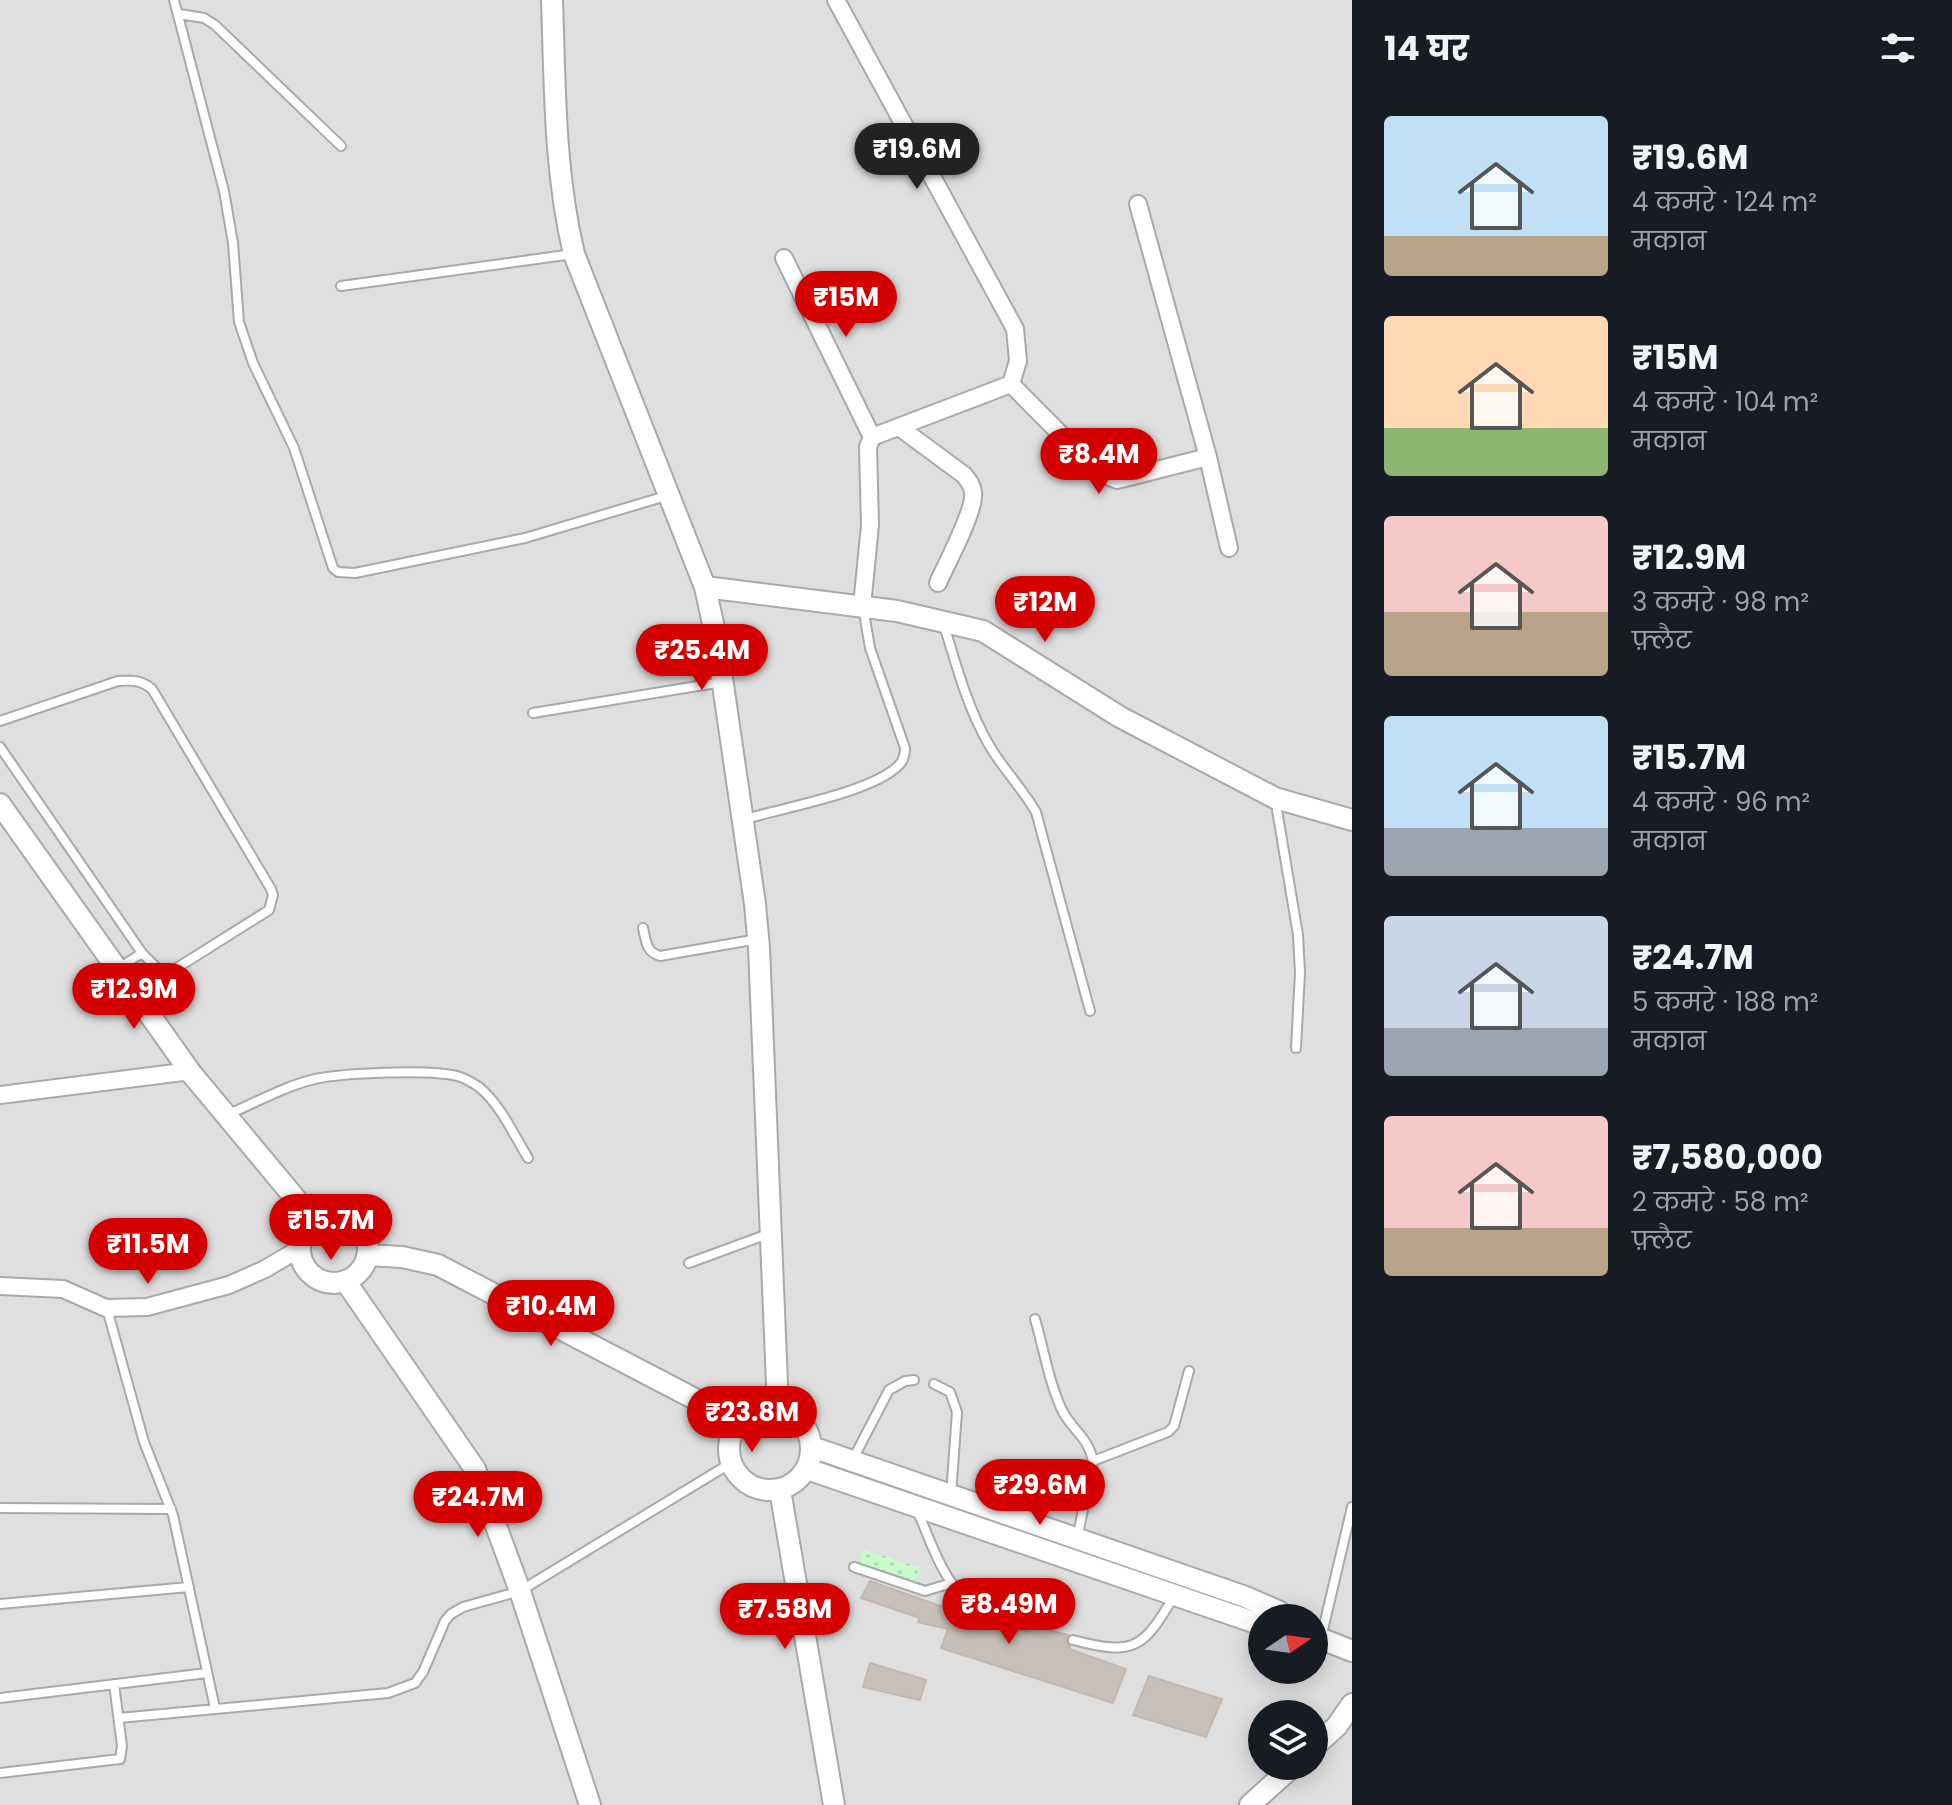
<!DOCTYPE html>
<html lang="hi">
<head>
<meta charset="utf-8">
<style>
  body { margin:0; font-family:Poppins,"Noto Sans Devanagari",sans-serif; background:#242831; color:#f1f3f6; height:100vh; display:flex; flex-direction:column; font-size:30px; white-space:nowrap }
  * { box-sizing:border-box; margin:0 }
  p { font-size:26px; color:#9ea1a6 }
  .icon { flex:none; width:44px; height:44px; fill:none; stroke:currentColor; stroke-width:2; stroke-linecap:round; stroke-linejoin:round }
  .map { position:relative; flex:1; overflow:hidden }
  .drawer { display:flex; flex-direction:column; background:#171b24; width:600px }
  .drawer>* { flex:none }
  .needle { width:52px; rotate:77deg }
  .tools { position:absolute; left:1248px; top:1604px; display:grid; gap:16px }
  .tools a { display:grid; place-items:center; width:80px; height:80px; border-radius:50%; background:#171b24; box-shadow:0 4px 20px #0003; font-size:40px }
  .price { position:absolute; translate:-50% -68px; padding:0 18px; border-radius:28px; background:#d40000; color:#fff; font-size:26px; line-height:52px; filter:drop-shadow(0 2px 4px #0008) }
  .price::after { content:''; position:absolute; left:50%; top:48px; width:24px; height:18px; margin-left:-12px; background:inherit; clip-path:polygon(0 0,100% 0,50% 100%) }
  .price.on { background:#222; color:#fff }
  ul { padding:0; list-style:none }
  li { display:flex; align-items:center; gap:24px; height:200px; padding:0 32px }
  li span { display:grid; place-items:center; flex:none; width:224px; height:160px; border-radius:8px; color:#555 }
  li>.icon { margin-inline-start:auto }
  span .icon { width:96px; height:96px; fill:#fffc; stroke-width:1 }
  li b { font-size:34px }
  h2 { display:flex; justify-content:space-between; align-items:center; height:96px; padding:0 32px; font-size:34px }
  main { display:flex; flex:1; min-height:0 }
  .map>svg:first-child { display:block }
  .residential { fill:#e0dfdf; fill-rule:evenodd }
  .park { fill:url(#park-dots) }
  .building { fill:#c7bfb8; stroke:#c4b6ab; stroke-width:2 }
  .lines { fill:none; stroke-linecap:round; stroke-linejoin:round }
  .service-casing { stroke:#a9a9a9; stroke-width:12 }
  .minor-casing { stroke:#a9a9a9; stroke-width:20 }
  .tertiary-casing { stroke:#a9a9a9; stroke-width:24 }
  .service { stroke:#fff; stroke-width:8 }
  .minor { stroke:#fff; stroke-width:16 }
  .tertiary { stroke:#fff; stroke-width:20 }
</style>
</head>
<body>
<main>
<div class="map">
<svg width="1352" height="1805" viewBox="0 0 1352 1805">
  <defs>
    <pattern id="park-dots" width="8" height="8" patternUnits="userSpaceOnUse" patternTransform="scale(2)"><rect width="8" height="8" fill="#c8facc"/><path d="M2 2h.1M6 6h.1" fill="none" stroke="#acd6af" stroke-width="1.8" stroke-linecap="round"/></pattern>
  </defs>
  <rect width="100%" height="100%" fill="#f2efe9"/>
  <path class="residential" d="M0,0H1352V1805H0ZM1262,1618H1314V1670H1262ZM1262,1714H1314V1766H1262Z"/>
  <path class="park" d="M863,1549L921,1568L914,1589L859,1572Z"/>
  <path class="building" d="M870,1581L954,1611L956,1607L1026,1633L1032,1631L1034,1626L1068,1635L1066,1641L1070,1646L1069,1649L1126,1669L1113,1703L941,1648L948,1629L918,1622L920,1618L861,1598Z
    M870,1663L926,1680L920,1700L863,1687Z
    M1149,1676L1222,1699L1206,1737L1133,1715Z"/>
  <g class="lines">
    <g class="service-casing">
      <path id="service" d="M174,0L224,191L233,243L239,322L253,363L294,448L333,568L338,572L355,573L525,538L666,496
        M179,14L204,18L215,25L341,146
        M341,286L573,254
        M943,622C956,664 967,707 989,745C1003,769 1022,788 1036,812L1090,1011
        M533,713L722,682
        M0,721L118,681C133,680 141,680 152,689L271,889L273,895L269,910L172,971H160L142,953L117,969
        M0,747L142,953
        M1275,798L1298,935L1300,973L1296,1048
        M745,819C783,808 873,792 899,765C904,760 905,754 905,748L870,648L863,607
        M643,928C646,941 646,952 660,956L758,939
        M229,1114C257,1102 285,1086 315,1079C343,1073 430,1069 457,1076C464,1078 473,1083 479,1087C500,1104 514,1135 528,1158
        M689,1263L768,1234
        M107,1309L144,1442L173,1515L215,1708
        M1035,1319C1044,1349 1049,1384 1063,1412C1074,1432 1088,1437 1093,1461L1077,1539
        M934,1384L950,1392L957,1412L951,1495
        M852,1461L889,1390L905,1381L914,1380
        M1093,1461L1168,1432L1174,1426L1189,1371
        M0,1508L171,1509
        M917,1510C930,1539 941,1577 965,1598C981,1613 1008,1619 1027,1626
        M854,1567L925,1591L952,1583
        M0,1604L189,1587
        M1321,1638L1352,1507
        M1073,1640C1134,1656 1143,1649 1174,1596
        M0,1698L207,1673
        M119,1718L388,1693L415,1683L423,1672L445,1621L451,1614L463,1607L520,1591L731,1463
        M0,1773L120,1759L122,1746L114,1684"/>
    </g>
    <g class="minor-casing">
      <path id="minor" d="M836,0L1015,329L1018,361L1011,384
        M784,258L872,437
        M899,427L964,475C969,481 972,485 973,492C976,510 946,564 938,583
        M1208,457L1229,548
        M862,606L870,525L868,447L872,437L1011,384L1098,472L1117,480L1208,457L1138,204
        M0,1095L183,1072L191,1073
        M0,1286L63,1289L106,1308L147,1307L229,1285L265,1269L299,1249"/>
    </g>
    <g class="tertiary-casing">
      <path id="tertiary" d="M552,0C555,86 554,170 574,254L705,587L716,637L755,904L759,948L778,1408
        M705,587L897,611L983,631L1120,717L1275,798L1352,820
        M0,804L191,1073L314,1221
        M300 1249a34 34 0 1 1 68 0a34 34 0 1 1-68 0Z
        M368,1255L402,1257L438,1265L739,1422
        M346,1282L475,1469L520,1591L590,1805
        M729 1449a41 41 0 1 1 82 0a41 41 0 1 1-82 0Z
        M812,1447L1243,1596L1278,1611L1286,1618
        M807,1469L1262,1625
        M780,1490L834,1805
        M1314,1636L1352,1651
        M1314,1747L1337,1726L1352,1704
        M1250,1805L1293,1766"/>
    </g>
    <use href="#service" class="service"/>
    <use href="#minor" class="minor"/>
    <use href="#tertiary" class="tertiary"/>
  </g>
</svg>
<div class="tools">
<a><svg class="needle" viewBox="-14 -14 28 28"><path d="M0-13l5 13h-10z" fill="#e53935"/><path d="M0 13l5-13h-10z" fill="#9ea1a6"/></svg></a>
<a><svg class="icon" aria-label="layers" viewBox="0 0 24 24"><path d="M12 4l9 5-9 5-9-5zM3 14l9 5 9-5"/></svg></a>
</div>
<b class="price on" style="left:917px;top:191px">₹19.6M</b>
<b class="price" style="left:846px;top:339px">₹15M</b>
<b class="price" style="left:1099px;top:496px">₹8.4M</b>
<b class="price" style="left:1045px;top:644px">₹12M</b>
<b class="price" style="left:702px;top:692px">₹25.4M</b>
<b class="price" style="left:134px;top:1031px">₹12.9M</b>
<b class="price" style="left:331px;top:1262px">₹15.7M</b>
<b class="price" style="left:148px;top:1286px">₹11.5M</b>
<b class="price" style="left:551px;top:1348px">₹10.4M</b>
<b class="price" style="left:752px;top:1454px">₹23.8M</b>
<b class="price" style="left:1040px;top:1527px">₹29.6M</b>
<b class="price" style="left:478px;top:1539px">₹24.7M</b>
<b class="price" style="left:1009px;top:1646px">₹8.49M</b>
<b class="price" style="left:785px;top:1651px">₹7.58M</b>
</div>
<section class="drawer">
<h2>14 घर<svg class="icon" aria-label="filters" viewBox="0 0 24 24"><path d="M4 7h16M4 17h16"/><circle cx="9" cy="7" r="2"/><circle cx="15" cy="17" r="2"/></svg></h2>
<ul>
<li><span style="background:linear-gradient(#bfe0f5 75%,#b9a48a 0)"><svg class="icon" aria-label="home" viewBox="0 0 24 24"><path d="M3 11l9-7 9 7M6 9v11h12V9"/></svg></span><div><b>₹19.6M</b><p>4 कमरे · 124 m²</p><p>मकान</p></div></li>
<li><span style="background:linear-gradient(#ffd9b3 70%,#8fb573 0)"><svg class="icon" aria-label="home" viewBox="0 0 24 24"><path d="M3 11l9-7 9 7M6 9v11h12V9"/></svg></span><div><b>₹15M</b><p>4 कमरे · 104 m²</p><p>मकान</p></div></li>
<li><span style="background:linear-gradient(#f6c9c9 60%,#b9a48a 0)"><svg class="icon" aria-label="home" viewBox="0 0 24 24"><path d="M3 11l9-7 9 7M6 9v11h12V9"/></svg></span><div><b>₹12.9M</b><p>3 कमरे · 98 m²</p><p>फ़्लैट</p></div></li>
<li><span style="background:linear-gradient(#bfe0f5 70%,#9aa5b1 0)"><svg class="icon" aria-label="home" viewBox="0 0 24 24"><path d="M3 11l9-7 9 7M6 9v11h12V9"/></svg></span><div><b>₹15.7M</b><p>4 कमरे · 96 m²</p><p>मकान</p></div></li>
<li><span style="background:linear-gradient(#c9d6e8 70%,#9aa5b1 0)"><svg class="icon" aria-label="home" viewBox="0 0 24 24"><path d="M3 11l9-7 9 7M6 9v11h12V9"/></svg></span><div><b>₹24.7M</b><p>5 कमरे · 188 m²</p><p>मकान</p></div></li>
<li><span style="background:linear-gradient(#f6c9c9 70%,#b9a48a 0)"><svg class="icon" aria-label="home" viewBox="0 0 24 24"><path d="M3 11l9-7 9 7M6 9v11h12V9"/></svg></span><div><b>₹7,580,000</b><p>2 कमरे · 58 m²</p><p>फ़्लैट</p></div></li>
</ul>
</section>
</main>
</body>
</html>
